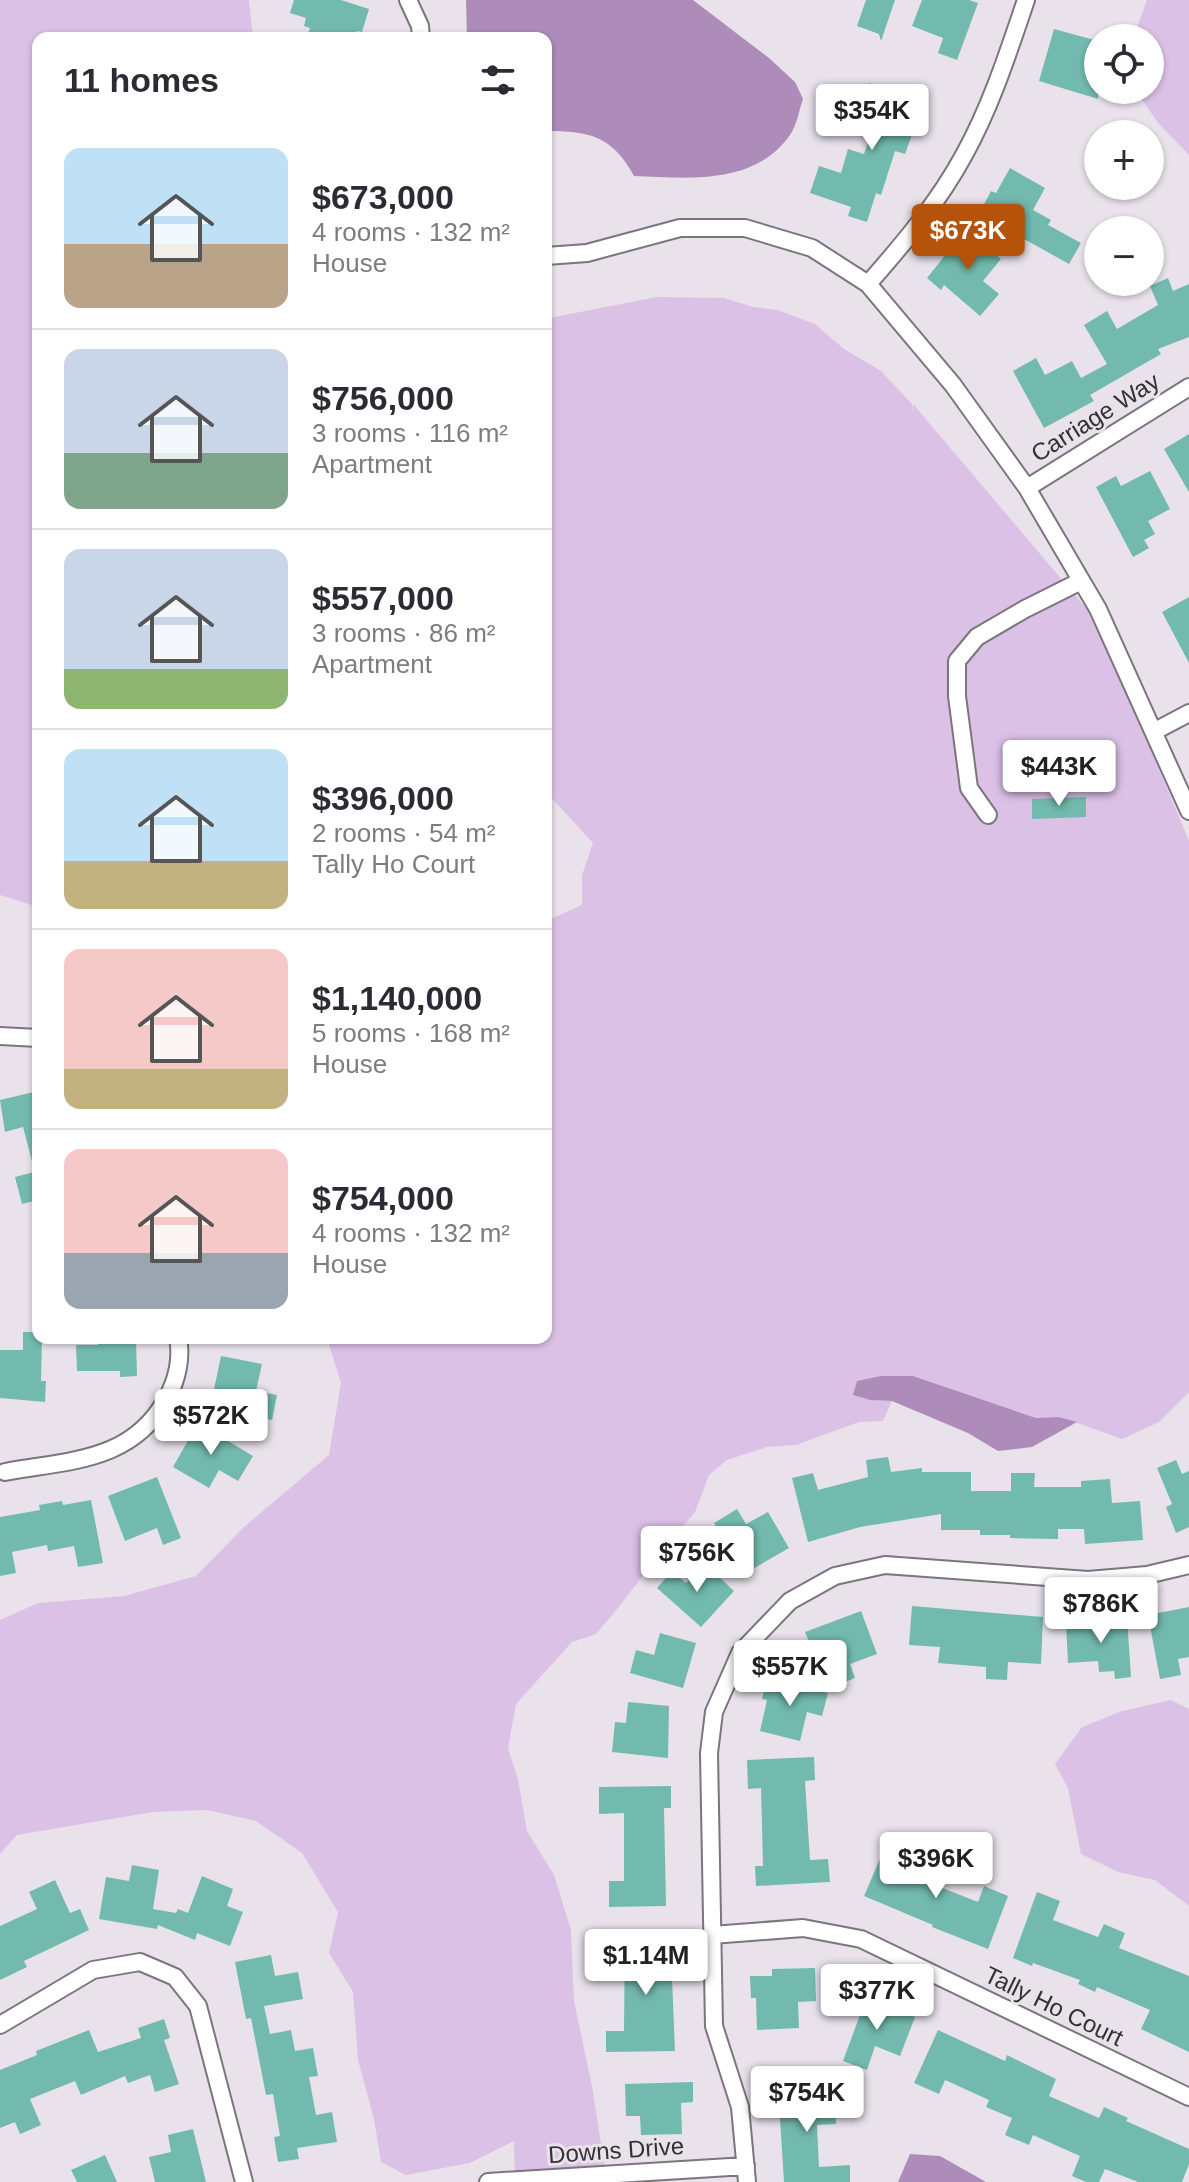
<!DOCTYPE html>
<html lang="en">
<head>
<meta charset="utf-8">
<style>
  body { margin:0; font-family:Arial,sans-serif; background:#f2f2f3; color:#2b2b33; height:100vh; display:flex; flex-direction:column; font-size:30px; white-space:nowrap }
  * { box-sizing:border-box; margin:0 }
  p { font-size:26px; color:#7c7c81 }
  .icon { flex:none; width:44px; height:44px; fill:none; stroke:currentColor; stroke-width:2; stroke-linecap:round; stroke-linejoin:round }
  .map { position:relative; flex:1; overflow:hidden }
  .panel { position:absolute; left:32px; top:32px; width:520px; height:1312px; display:flex; flex-direction:column; background:#fff; border-radius:16px; box-shadow:0 2px 6px #0004 }
  .panel>* { flex:none }
  .controls { position:absolute; left:1084px; top:24px; display:grid; gap:16px }
  .controls a { display:grid; place-items:center; width:80px; height:80px; border-radius:50%; background:#fff; box-shadow:0 2px 6px #0004; font-size:40px }
  .price { position:absolute; translate:-50% -68px; padding:0 18px; border-radius:8px; background:#fff; color:#222; font-size:26px; line-height:52px; filter:drop-shadow(0 2px 4px #0008) }
  .price::after { content:''; position:absolute; left:50%; top:48px; width:24px; height:18px; margin-left:-12px; background:inherit; clip-path:polygon(0 0,100% 0,50% 100%) }
  .price.active { background:#b45309; color:#fff }
  ul { padding:0; list-style:none }
  li { display:flex; align-items:center; gap:24px; height:200px; padding:0 32px }
  li+li { border-top:2px solid #e1e1e2 }
  li span { display:grid; place-items:center; flex:none; width:224px; height:160px; border-radius:16px; color:#555 }
  li>.icon { margin-inline-start:auto }
  span .icon { width:96px; height:96px; fill:#fffc; stroke-width:1 }
  li b { font-size:34px }
  h2 { display:flex; justify-content:space-between; align-items:center; height:96px; padding:0 32px; font-size:34px }
  .map>svg:first-child { display:block }
  .green { fill:#dcc1e6 }
  .water { fill:#ad8cb9 }
  .building { fill:#73baae }
  .lines { fill:none; stroke-linecap:round; stroke-linejoin:round }
  .minor-casing { stroke:#7b757e; stroke-width:20 }
  .minor { stroke:#fff; stroke-width:16 }
  .labels { text-anchor:middle; dominant-baseline:central; stroke-width:6; stroke-linejoin:round; paint-order:stroke }
  .street-label { font-size:24px; fill:#343135; stroke:#e9e2eb }
</style>
</head>
<body>
<div class="map">
<svg width="1189" height="2182" viewBox="0 0 1189 2182">
  <rect width="100%" height="100%" fill="#e9e2eb"/>
  <path class="green" d="M0,0H249L253,38H38V907L0,895Z
    M1147,0H1189V155L1158,123L1139,95L1138,90H1150V38H1133Z
    M657,297L724,298L753,307L778,310L815,324L844,349L881,371L912,404V411L913,404L1097,621L1189,841V1392L1159,1422L1122,1439L1060,1417L1036,1418L913,1376L858,1381L854,1395L870,1400L892,1401L883,1421L859,1422L796,1445L767,1447L727,1460L709,1475L695,1512L665,1547L618,1608L596,1634L572,1642L516,1704L508,1748L518,1780L527,1831L554,1875L571,1930L574,2001L592,2086L607,2182H515L514,2141L470,2163L406,2175L381,2162L374,2119L358,2060L353,1992L329,1953L338,1912L302,1853L256,1821L207,1810L153,1812L17,1835L0,1854V1620L38,1603L124,1596L196,1576L244,1527L329,1455L341,1383L327,1338H546V921L582,905V875L593,843L546,792V316L549,318Z
    M1171,1700L1189,1709V1906L1155,1880L1118,1872L1081,1854L1068,1788L1055,1764L1082,1727L1122,1711Z"/>
  <path class="water" d="M466,0H693L769,58L795,82L803,99C799,110 797,125 790,135C754,186 688,178 634,176C612,135 588,131 546,131V38H467Z
    M881,1376H913L1036,1418L1059,1417L1077,1422L1032,1447L998,1451L968,1433L892,1401L870,1400L853,1395L857,1381Z
    M910,2154L940,2156L986,2182H898Z"/>
  <path class="building" d="M294,0H341L369,9L362,32L357,31L355,38H307L310,28L304,26L306,18L290,13Z
    M866,0H895L881,41L879,34L857,26Z
    M922,0H969L978,3L957,60L938,53L943,38L912,26Z
    M1054,29L1098,41L1091,65L1098,67V99L1039,81Z
    M869,83L905,96L907,90L926,96L905,154L895,151L881,195L876,193L867,222L848,216L851,207L810,193L819,166L841,173L848,149L864,154L878,113L860,106Z
    M1010,168L1045,188L1033,210L1051,220L1048,225L1081,243L1069,264L979,214L991,191L996,193Z
    M966,229L1001,259L983,281L999,294L980,316L944,285L941,290L927,278Z
    M1168,278L1173,291L1189,284V337L1158,349L1161,354L1090,395L1094,401L1044,428L1013,371L1036,358L1045,375L1072,361L1081,378L1107,364L1084,325L1107,311L1117,329L1158,305L1150,286Z
    M1189,434V492L1164,449Z
    M1150,471L1170,509L1148,521L1155,534L1144,540L1149,548L1133,557L1096,487L1116,476L1121,486Z
    M1189,597V663L1162,612Z
    M1086,797V817L1032,819V799Z
    M38,1091V1165H33L23,1127L5,1132L0,1100Z
    M38,1171V1200L22,1204L15,1177Z
    M23,1332H38V1338H42L41,1381H46L45,1402L0,1398V1350H23Z
    M98,1338H136L137,1376L120,1377V1371H77L76,1345H98Z
    M221,1356L262,1364L256,1391L277,1395L272,1420L210,1408Z
    M198,1423L253,1456L238,1481L219,1470L209,1488L173,1467Z
    M888,1457L891,1472L922,1468V1472H971V1491H1011V1473H1035L1034,1487H1081V1481L1110,1479L1112,1503L1140,1501L1143,1540L1085,1544L1084,1529H1058V1539L1010,1538V1535H980V1530H941V1514L860,1527L808,1542L792,1478L813,1473L818,1490L868,1477L866,1460Z
    M1176,1460L1182,1474L1189,1471V1527L1176,1533L1166,1507L1172,1504L1157,1468Z
    M157,1477L181,1538L163,1545L157,1528L125,1541L108,1496Z
    M91,1500L103,1563L78,1567L74,1546L48,1551L47,1545L12,1552L16,1573L0,1576V1517L40,1510L39,1505L62,1501L63,1505Z
    M737,1509L746,1524L768,1512L789,1548L744,1574L714,1523Z
    M704,1563L734,1591L701,1627L657,1588L672,1571L686,1583Z
    M912,1606L1043,1617L1041,1664L1008,1662L1007,1680L986,1679V1667L938,1663L940,1647L909,1645Z
    M1189,1607V1657L1178,1659L1181,1675L1160,1679L1148,1615Z
    M861,1611L877,1654L850,1664L855,1678L835,1686L822,1651L814,1654L805,1632Z
    M1127,1618L1131,1677L1115,1679L1114,1671L1099,1672L1098,1661L1068,1663L1066,1624Z
    M660,1633L696,1643L683,1688L630,1673L636,1650L654,1655Z
    M767,1678L828,1693L822,1716L807,1712L800,1741L760,1731L767,1700L762,1699Z
    M628,1702L669,1706L668,1758L612,1752L615,1722L626,1723Z
    M814,1757L815,1780L805,1781L810,1860L828,1859L830,1882L756,1886L755,1866H763L761,1788L748,1789L747,1760Z
    M671,1786V1808H664L666,1906L609,1907V1881H624V1813L599,1814V1787Z
    M915,1853L935,1861L927,1882L978,1902L984,1886L1008,1896L988,1949L932,1927L933,1925L864,1896L882,1854L909,1866Z
    M132,1865L159,1870L153,1909L176,1913L178,1909L188,1913L202,1876L233,1889L227,1906L243,1912L230,1946L197,1933L195,1940L158,1925L157,1929L99,1919L106,1877L129,1881Z
    M55,1880L70,1913L80,1909L89,1930L24,1961L27,1967L0,1980V1926L37,1909L29,1892Z
    M1037,1892L1060,1901L1053,1920L1098,1937L1104,1924L1125,1933L1119,1948L1189,1976V2052L1141,2029L1150,2010L1097,1987L1095,1992L1078,1984L1080,1980L1033,1963L1032,1966L1013,1958Z
    M625,1931H664V1958H674L672,1978L675,2051L606,2052V2031H624Z
    M271,1955L275,1976L298,1972L303,1999L264,2006L270,2034L291,2030L295,2051L313,2048L318,2076L309,2077L316,2115L332,2112L337,2142L297,2148L299,2159L278,2162L274,2137L280,2136L273,2094L266,2095L251,2018L246,2019L235,1962Z
    M815,1968L816,2001L798,2002L799,2028L757,2030L756,1998H751L750,1976H772V1969Z
    M862,1996L915,2017L900,2056L875,2046L867,2070L843,2061L860,2015L855,2013Z
    M164,2019L170,2038L164,2040L179,2084L155,2092L150,2075L128,2083L125,2076L81,2095L75,2081L30,2099L41,2125L20,2134L15,2122L0,2128V2070L37,2055L36,2051L89,2030L98,2052L141,2038L138,2028Z
    M938,2030L1005,2061L1007,2055L1056,2079L1049,2096L1099,2118L1104,2107L1128,2118L1126,2121L1189,2149V2164L1182,2182H1138L1105,2169L1099,2182H1086L1072,2176L1080,2156L1033,2135L1029,2145L1005,2135L1012,2118L986,2107L989,2100L945,2080L939,2094L914,2083Z
    M693,2082V2102L681,2103L682,2134L641,2135L640,2116H626L625,2084Z
    M834,2085L836,2124L817,2125L819,2167L850,2165V2182H784L778,2088Z
    M193,2129L206,2182H155L149,2157L171,2152L168,2135Z
    M105,2155L117,2182H77L71,2170Z"/>
  <g class="lines">
    <g class="minor-casing">
      <path id="minor" d="M408,0L420,26L421,38
        M546,256L587,253L680,228H745L812,248L868,284L953,385L1027,488L1098,609L1189,811
        M868,284C903,244 938,203 964,155C991,106 1008,53 1026,0
        M1027,488L1189,387
        M1155,731L1189,713
        M988,815L969,788L957,696V661L977,637L1025,609L1081,581
        M0,1036L38,1038
        M5,1472C70,1460 132,1462 167,1398C177,1380 182,1358 178,1338
        M712,1935L803,1928L861,1939L1189,2097
        M0,2025L93,1970L140,1962L175,1977L198,2006L244,2182
        M488,2182L746,2166
        M747,2182L740,2107L714,2026L709,1753L714,1712L740,1653L790,1601L835,1576L885,1565L1088,1580L1147,1575L1189,1565"/>
    </g>
    <use href="#minor" class="minor"/>
  </g>
  <g class="labels">
    <g class="street-label">
      <text transform="translate(1095 417) rotate(-32)">Carriage Way</text>
      <text transform="translate(1054 2006) rotate(26)">Tally Ho Court</text>
      <text transform="translate(616 2150) rotate(-4)">Downs Drive</text>
    </g>
  </g>
</svg>
<div class="controls">
<a><svg class="icon" aria-label="locate" viewBox="0 0 24 24"><circle cx="12" cy="12" r="6"/><path d="M12 2v4M12 18v4M2 12h4M18 12h4"/></svg></a>
<a>+</a>
<a>−</a>
</div>
<b class="price" style="left:872px;top:152px">$354K</b>
<b class="price active" style="left:968px;top:272px">$673K</b>
<b class="price" style="left:1059px;top:808px">$443K</b>
<b class="price" style="left:211px;top:1457px">$572K</b>
<b class="price" style="left:697px;top:1594px">$756K</b>
<b class="price" style="left:1101px;top:1645px">$786K</b>
<b class="price" style="left:790px;top:1708px">$557K</b>
<b class="price" style="left:936px;top:1900px">$396K</b>
<b class="price" style="left:646px;top:1997px">$1.14M</b>
<b class="price" style="left:877px;top:2032px">$377K</b>
<b class="price" style="left:807px;top:2134px">$754K</b>
<section class="panel">
<h2>11 homes<svg class="icon" aria-label="filters" viewBox="0 0 24 24"><path d="M4 7h16M4 17h16"/><circle cx="9" cy="7" r="2"/><circle cx="15" cy="17" r="2"/></svg></h2>
<ul>
<li><span style="background:linear-gradient(#bfe0f5 60%,#b9a48a 0)"><svg class="icon" aria-label="home" viewBox="0 0 24 24"><path d="M3 11l9-7 9 7M6 9v11h12V9"/></svg></span><div><b>$673,000</b><p>4 rooms · 132 m²</p><p>House</p></div></li>
<li><span style="background:linear-gradient(#c9d6e8 65%,#7fa58c 0)"><svg class="icon" aria-label="home" viewBox="0 0 24 24"><path d="M3 11l9-7 9 7M6 9v11h12V9"/></svg></span><div><b>$756,000</b><p>3 rooms · 116 m²</p><p>Apartment</p></div></li>
<li><span style="background:linear-gradient(#c9d6e8 75%,#8fb573 0)"><svg class="icon" aria-label="home" viewBox="0 0 24 24"><path d="M3 11l9-7 9 7M6 9v11h12V9"/></svg></span><div><b>$557,000</b><p>3 rooms · 86 m²</p><p>Apartment</p></div></li>
<li><span style="background:linear-gradient(#bfe0f5 70%,#c2b280 0)"><svg class="icon" aria-label="home" viewBox="0 0 24 24"><path d="M3 11l9-7 9 7M6 9v11h12V9"/></svg></span><div><b>$396,000</b><p>2 rooms · 54 m²</p><p>Tally Ho Court</p></div></li>
<li><span style="background:linear-gradient(#f6c9c9 75%,#c2b280 0)"><svg class="icon" aria-label="home" viewBox="0 0 24 24"><path d="M3 11l9-7 9 7M6 9v11h12V9"/></svg></span><div><b>$1,140,000</b><p>5 rooms · 168 m²</p><p>House</p></div></li>
<li><span style="background:linear-gradient(#f6c9c9 65%,#9aa5b1 0)"><svg class="icon" aria-label="home" viewBox="0 0 24 24"><path d="M3 11l9-7 9 7M6 9v11h12V9"/></svg></span><div><b>$754,000</b><p>4 rooms · 132 m²</p><p>House</p></div></li>
</ul>
</section>
</div>
</body>
</html>
